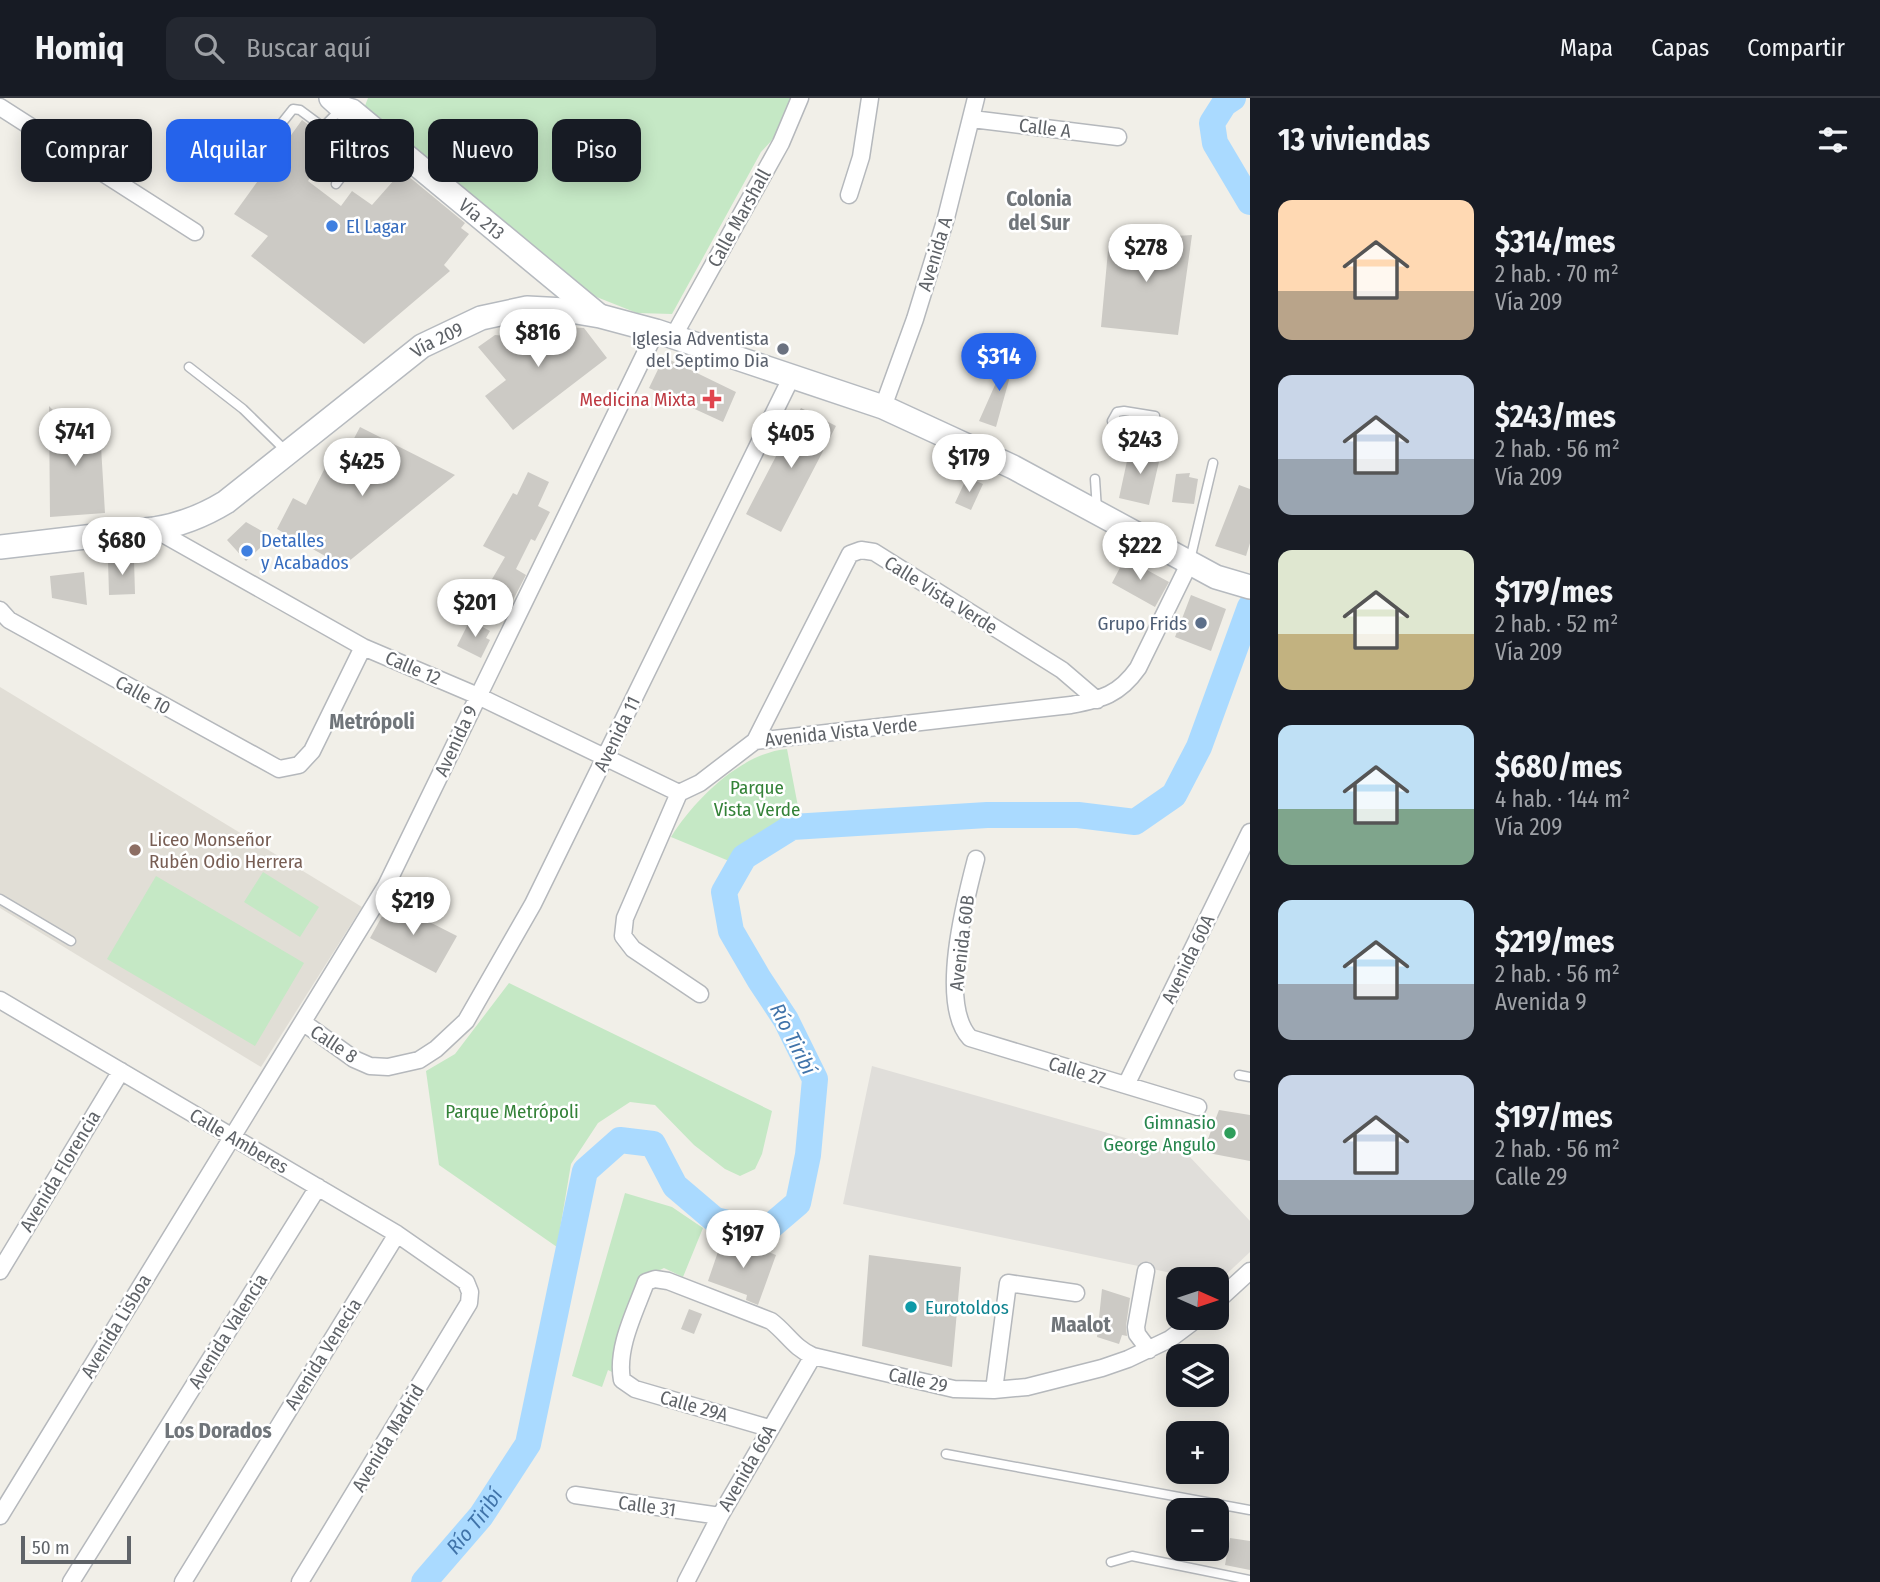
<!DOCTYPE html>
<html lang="es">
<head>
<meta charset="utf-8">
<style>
  body { margin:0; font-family:"Fira Sans Condensed",sans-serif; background:#242831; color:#f1f3f6; height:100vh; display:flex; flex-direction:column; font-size:26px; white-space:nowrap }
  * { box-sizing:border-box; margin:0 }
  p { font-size:23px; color:#9ea1a6 }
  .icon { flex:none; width:38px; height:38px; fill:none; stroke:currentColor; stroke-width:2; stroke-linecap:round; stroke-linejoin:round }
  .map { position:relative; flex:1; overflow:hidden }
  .sheet { display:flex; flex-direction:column; background:#171b24; width:630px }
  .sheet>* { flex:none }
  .top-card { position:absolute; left:21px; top:21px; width:665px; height:63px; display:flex; gap:14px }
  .needle { width:46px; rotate:93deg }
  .tools { position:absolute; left:1166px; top:1169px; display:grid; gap:14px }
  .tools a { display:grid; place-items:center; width:63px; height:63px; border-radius:14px; background:#171b24; box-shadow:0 4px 18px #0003; font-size:35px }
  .scale { position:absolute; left:21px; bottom:18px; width:110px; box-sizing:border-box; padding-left:7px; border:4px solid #5f6368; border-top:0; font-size:19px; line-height:24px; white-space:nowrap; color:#5f6368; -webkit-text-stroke:5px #fff; paint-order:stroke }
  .price { position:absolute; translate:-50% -60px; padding:0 16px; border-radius:24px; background:#fff; color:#222; font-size:23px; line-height:46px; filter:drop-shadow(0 2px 4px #0008) }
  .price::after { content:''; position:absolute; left:50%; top:42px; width:21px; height:16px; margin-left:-10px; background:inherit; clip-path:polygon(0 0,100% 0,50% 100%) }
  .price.active { background:#2563eb; color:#fff }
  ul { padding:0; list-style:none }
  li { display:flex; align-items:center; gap:21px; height:175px; padding:0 28px }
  li span { display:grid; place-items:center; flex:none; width:196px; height:140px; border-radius:14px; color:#555 }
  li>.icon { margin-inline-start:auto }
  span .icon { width:84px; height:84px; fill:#fffc; stroke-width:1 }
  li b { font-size:30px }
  h2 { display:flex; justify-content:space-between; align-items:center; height:84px; padding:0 28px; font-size:30px }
  .pill { padding:0 24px; border-radius:14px; background:#171b24; box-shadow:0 4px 18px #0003; font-size:24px; line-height:63px }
  .pill.active { background:#2563eb; color:#fff }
  header { display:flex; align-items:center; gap:42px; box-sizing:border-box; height:98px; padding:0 35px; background:#171b24; border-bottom:2px solid #363941 }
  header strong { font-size:33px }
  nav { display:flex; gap:38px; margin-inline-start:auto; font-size:24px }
  .search { width:490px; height:63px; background:#242831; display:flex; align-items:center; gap:18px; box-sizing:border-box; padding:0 24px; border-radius:14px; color:#9ea1a6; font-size:26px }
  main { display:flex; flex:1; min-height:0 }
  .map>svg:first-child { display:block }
  .industrial { fill:#e0deda }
  .education { fill:#e1ded6 }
  .green { fill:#c5e8c5 }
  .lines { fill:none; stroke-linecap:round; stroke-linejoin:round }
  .river { stroke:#aadaff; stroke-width:26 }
  .building { fill:#cccac5 }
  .lane-casing { stroke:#b5b8bc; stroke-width:11 }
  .street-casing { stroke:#b5b8bc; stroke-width:19 }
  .secondary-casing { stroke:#b6babf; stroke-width:26 }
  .lane { stroke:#fff; stroke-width:8 }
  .street { stroke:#fff; stroke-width:16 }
  .secondary { stroke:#fff; stroke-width:23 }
  .shop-dot { fill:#3f7fe0; stroke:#fff; stroke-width:2.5 }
  .worship-dot { fill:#6b7280; stroke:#fff; stroke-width:2.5 }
  .health-dot { fill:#e0444e; stroke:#fff; stroke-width:2.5 }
  .service-dot { fill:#5c6f8a; stroke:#fff; stroke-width:2.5 }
  .education-dot { fill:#8d6e63; stroke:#fff; stroke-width:2.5 }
  .leisure-dot { fill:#2e9e5b; stroke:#fff; stroke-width:2.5 }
  .culture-dot { fill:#0f9aa8; stroke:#fff; stroke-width:2.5 }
  .labels { text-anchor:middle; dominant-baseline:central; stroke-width:5; stroke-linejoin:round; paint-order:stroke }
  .street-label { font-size:19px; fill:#5f6368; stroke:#fff }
  .shop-label { font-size:19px; fill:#366cbe; stroke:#fff; text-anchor:start }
  .worship-label { font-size:19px; fill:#5b616d; stroke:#fff; text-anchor:end }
  .health-label { font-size:19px; fill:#be3a42; stroke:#fff; text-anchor:end }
  .service-label { font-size:19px; fill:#4e5e75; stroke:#fff; text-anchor:end }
  .park-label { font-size:19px; fill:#348238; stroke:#fff }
  .education-label { font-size:19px; fill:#785e54; stroke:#fff; text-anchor:start }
  .leisure-label { font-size:19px; fill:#27864d; stroke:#fff; text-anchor:end }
  .culture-label { font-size:19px; fill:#0d838f; stroke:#fff; text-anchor:start }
  .neighbourhood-label { font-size:21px; font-weight:bold; fill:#70757a; stroke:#fff }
  .water-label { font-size:21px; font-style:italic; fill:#4174aa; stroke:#fff }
</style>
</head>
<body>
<header>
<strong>Homiq</strong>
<div class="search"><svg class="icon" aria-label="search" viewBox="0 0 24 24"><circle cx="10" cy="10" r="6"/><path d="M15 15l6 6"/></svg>Buscar aquí</div>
<nav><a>Mapa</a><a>Capas</a><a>Compartir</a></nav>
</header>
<main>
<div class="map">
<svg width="1250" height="1484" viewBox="0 0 1250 1484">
  <rect width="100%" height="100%" fill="#f1efe8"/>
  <path class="industrial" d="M872,968L1189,1058L1250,1123V1154L1217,1185L1216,1181H1200L843,1106Z"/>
  <path class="education" d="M0,589L362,809L261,969L0,810Z"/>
  <path class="green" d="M368,0H791L784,29L761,54L672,216L637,215L594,198L363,13Z
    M787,651L800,719L787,721L734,753L729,763L671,739C694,702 741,655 787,651Z
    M263,774L319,809L300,839L244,804Z
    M156,778L304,865L255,948L107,861Z
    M509,885L772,1013L762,1056L755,1071L740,1078L725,1071L694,1047L655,1007L630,1004L598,1025L571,1066L557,1149L439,1067L426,973L455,956Z
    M625,1095L672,1109L703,1130L683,1179L664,1170L650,1177L614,1275L608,1272L602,1289L572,1278Z"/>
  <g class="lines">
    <g class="river">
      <path d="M1233,0L1224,6L1212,25L1215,45L1250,104"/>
      <path id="s1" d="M424,1484L481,1418L528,1346L585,1073L620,1042L653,1046L675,1088L715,1122L764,1134L798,1105L808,1057L815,981L786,922L759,881L731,833L724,794L744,759L792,729L987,717H1078L1135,724L1174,697L1199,649L1250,509"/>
    </g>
  </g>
  <path class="building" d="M302,22L320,35L328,33L337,40L308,83L341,108L352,93L372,107L402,73L465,125L461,130L469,136L444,167L450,173L364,246L251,158L268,138L234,116Z
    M1192,137L1178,237L1101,229L1109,142Z
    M563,229L584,230L607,260L513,332L485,298L506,282L478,249L495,237L517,239L526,230L553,237Z
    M1011,251L1017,253L996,329L979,323Z
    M664,259L736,294L723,324L649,290Z
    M49,308L69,329L76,318L100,332L105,415L50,419Z
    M801,310L836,328L781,434L746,416Z
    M360,329L455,377L343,468L277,431L293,400L306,407L326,368L337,373Z
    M1130,349L1161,355L1149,407L1119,400Z
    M528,374L549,384L538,408L550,414L535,443L531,441L516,471L526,477L513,502L488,488L505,459L483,448L513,395L517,397Z
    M1190,375L1189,379L1198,381L1194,406L1172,404L1176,376Z
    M967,379L983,386L971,412L955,405Z
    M1239,387L1250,391V445L1246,458L1215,448Z
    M246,424L272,439L246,463L227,442Z
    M1125,460L1169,484L1155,509L1112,485Z
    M134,461L135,496L109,497L108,462Z
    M84,474L87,507L52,500L50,478Z
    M1191,497L1226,511L1211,553L1175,539Z
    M470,522L490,533L486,540L490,542L481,560L457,548Z
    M390,804L457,838L436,875L370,840Z
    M1219,1012L1250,1017V1063L1203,1054Z
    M737,1142L776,1157L758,1207L746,1202L747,1197L708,1183L721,1145L734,1151Z
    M869,1157L961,1169L952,1269L862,1248Z
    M1102,1191L1130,1200L1126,1228L1127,1238L1122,1237L1119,1246L1097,1239Z
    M689,1211L702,1216L694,1236L681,1231Z
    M1230,1440L1250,1443V1472L1225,1467Z"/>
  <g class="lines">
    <g class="lane-casing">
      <path id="lane" d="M254,60L293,11L300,12L323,29L340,12
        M336,86L374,36
        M189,269L243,311L286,353
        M1112,323L1117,314L1124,313L1155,318
        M1095,381L1097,412
        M1190,462L1213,365
        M0,801L71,843
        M1239,977L1250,979
        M946,1356L1250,1412
        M1111,1464L1132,1458L1250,1482"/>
    </g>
    <g class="street-casing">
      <path id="street" d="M0,9L195,134
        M972,21L1118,39
        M849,97L861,59L870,0
        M673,239L781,45L800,0
        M883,309L915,221L946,120L976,0
        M154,431L363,549L478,598L679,695
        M0,512L9,522L279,671L299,667L312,653L363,549
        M755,643L850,456L861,452L874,454L1062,572L1097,602
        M976,761C965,803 938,906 970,940L1198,1009
        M700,896L633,851L623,838L625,820L679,695L700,685L755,643L1071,607C1102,601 1119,597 1138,570L1190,464
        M0,902L397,1136L466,1184L470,1194L469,1205L300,1484
        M304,925L354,961L370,968L388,969L419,962L436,951L466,923L533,806L792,278
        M1126,987L1250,734
        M0,1173L121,973
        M1146,1173L1136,1229L1137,1236L1149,1252
        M1216,1204L1250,1173
        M994,1292L1008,1185L1076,1195
        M769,1330L635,1291L622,1282C616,1250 635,1214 646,1184L655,1181L668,1183L771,1223C787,1235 794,1250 813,1258L954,1291L994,1292L1027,1289L1102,1270L1128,1261L1170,1241L1198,1220
        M575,1397L720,1418
        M0,1418L386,788L656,233
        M71,1484L318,1089
        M183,1484L397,1136
        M686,1484L720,1418L813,1258"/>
    </g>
    <g class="secondary-casing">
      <g id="secondary">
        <path id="s2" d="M331,0L342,10L352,13L597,216"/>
        <path id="s3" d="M0,449L154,431C181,427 203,418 226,404L422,248L481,220L527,210L565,212L600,218L656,233L883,309L1013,369L1216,479L1250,489"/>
      </g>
    </g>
    <use href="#lane" class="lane"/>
    <use href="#street" class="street"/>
    <use href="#secondary" class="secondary"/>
  </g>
  <g class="shop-dot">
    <circle cx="332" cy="128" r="7"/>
    <circle cx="247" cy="453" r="7"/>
  </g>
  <circle class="worship-dot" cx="783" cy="251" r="7"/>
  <path class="health-dot" d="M708.5 290.5h7v7h7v7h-7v7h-7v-7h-7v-7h7z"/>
  <circle class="service-dot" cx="1201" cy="525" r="7"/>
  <circle class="education-dot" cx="135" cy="752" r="7"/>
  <circle class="leisure-dot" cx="1230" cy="1035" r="7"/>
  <circle class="culture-dot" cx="911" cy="1209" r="7"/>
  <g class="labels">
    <g class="street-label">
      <text transform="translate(1045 30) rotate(7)">Calle A</text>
      <text stroke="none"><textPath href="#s2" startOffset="194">Vía 213</textPath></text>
      <text transform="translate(739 120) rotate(-61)">Calle Marshall</text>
      <text transform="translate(935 156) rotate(-73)">Avenida A</text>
      <text stroke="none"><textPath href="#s3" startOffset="499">Vía 209</textPath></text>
      <text transform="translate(941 497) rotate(32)">Calle Vista Verde</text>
      <text transform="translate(413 570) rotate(23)">Calle 12</text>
      <text transform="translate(143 597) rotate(29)">Calle 10</text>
      <text transform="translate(841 634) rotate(-6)">Avenida Vista Verde</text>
      <text transform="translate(617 636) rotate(-64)">Avenida 11</text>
      <text transform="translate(456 643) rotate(-65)">Avenida 9</text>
      <text transform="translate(962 845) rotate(-83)">Avenida 60B</text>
      <text transform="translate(1188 861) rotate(-64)">Avenida 60A</text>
      <text transform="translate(334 946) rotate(34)">Calle 8</text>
      <text transform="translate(1077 973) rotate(17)">Calle 27</text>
      <text transform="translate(239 1043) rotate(30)">Calle Amberes</text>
      <text transform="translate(60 1073) rotate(-59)">Avenida Florencia</text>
      <text transform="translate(116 1228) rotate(-59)">Avenida Lisboa</text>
      <text transform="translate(228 1233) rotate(-58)">Avenida Valencia</text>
      <text transform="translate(323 1256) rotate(-58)">Avenida Venecia</text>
      <text transform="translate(918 1282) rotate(12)">Calle 29</text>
      <text transform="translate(694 1308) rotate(16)">Calle 29A</text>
      <text transform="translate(388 1340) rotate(-59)">Avenida Madrid</text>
      <text transform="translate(747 1370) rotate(-60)">Avenida 66A</text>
      <text transform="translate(647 1408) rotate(8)">Calle 31</text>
    </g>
    <g class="shop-label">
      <text x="346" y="128">El Lagar</text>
      <text x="261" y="442">Detalles<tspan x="261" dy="22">y Acabados</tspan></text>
    </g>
    <g class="worship-label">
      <text x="769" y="240">Iglesia Adventista<tspan x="769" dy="22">del Septimo Dia</tspan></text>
    </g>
    <g class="health-label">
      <text x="696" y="301">Medicina Mixta</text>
    </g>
    <g class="service-label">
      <text x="1187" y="525">Grupo Frids</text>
    </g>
    <g class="park-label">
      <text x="757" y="689">Parque<tspan x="757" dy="22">Vista Verde</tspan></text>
      <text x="512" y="1013">Parque Metrópoli</text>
    </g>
    <g class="education-label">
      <text x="149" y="741">Liceo Monseñor<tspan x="149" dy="22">Rubén Odio Herrera</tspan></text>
    </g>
    <g class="leisure-label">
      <text x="1216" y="1024">Gimnasio<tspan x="1216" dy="22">George Angulo</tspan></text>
    </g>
    <g class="culture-label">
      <text x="925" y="1209">Eurotoldos</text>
    </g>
    <g class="neighbourhood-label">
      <text x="1039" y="101">Colonia<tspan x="1039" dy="24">del Sur</tspan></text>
      <text x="372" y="624">Metrópoli</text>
      <text x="1081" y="1227">Maalot</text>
      <text x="218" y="1333">Los Dorados</text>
    </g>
    <g class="water-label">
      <text transform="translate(793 941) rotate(63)">Río Tiribí</text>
      <text stroke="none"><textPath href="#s1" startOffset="79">Río Tiribí</textPath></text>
    </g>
  </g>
</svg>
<div class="tools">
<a><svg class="needle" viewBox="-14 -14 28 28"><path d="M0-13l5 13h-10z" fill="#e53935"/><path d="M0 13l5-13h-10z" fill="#9ea1a6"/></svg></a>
<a><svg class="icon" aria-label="layers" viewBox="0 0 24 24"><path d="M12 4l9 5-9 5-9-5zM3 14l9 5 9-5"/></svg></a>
<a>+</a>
<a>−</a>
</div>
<div class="scale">50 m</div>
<b class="price" style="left:1146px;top:186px">$278</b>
<b class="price" style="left:538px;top:271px">$816</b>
<b class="price active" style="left:999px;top:295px">$314</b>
<b class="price" style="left:75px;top:370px">$741</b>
<b class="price" style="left:791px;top:372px">$405</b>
<b class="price" style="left:1140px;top:378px">$243</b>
<b class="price" style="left:969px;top:396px">$179</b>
<b class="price" style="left:362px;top:400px">$425</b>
<b class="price" style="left:122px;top:479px">$680</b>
<b class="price" style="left:1140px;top:484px">$222</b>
<b class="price" style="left:475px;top:541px">$201</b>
<b class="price" style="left:413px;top:839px">$219</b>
<b class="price" style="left:743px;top:1172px">$197</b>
<div class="top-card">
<a class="pill">Comprar</a>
<a class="pill active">Alquilar</a>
<a class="pill">Filtros</a>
<a class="pill">Nuevo</a>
<a class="pill">Piso</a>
</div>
</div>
<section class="sheet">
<h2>13 viviendas<svg class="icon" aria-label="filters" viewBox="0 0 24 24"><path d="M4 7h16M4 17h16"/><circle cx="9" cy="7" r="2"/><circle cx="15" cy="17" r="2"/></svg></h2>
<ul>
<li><span style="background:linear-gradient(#ffd9b3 65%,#b9a48a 0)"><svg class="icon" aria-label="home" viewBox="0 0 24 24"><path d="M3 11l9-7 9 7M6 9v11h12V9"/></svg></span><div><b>$314/mes</b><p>2 hab. · 70 m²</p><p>Vía 209</p></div></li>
<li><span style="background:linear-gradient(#c9d6e8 60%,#9aa5b1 0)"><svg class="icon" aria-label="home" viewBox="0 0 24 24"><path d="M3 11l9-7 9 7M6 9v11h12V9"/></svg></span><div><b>$243/mes</b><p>2 hab. · 56 m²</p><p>Vía 209</p></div></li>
<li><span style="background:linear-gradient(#dfe7d0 60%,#c2b280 0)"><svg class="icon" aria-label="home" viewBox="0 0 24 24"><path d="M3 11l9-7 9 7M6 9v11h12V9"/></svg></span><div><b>$179/mes</b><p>2 hab. · 52 m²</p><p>Vía 209</p></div></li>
<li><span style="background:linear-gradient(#bfe0f5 60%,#7fa58c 0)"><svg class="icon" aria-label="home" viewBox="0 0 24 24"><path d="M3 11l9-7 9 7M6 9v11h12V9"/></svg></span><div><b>$680/mes</b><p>4 hab. · 144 m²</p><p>Vía 209</p></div></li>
<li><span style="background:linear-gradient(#bfe0f5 60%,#9aa5b1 0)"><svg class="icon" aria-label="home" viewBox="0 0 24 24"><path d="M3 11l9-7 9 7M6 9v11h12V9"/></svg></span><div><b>$219/mes</b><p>2 hab. · 56 m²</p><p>Avenida 9</p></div></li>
<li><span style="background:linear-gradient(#c9d6e8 75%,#9aa5b1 0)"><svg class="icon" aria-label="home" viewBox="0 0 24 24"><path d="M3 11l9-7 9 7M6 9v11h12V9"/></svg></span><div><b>$197/mes</b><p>2 hab. · 56 m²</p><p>Calle 29</p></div></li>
</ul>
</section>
</main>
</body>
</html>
